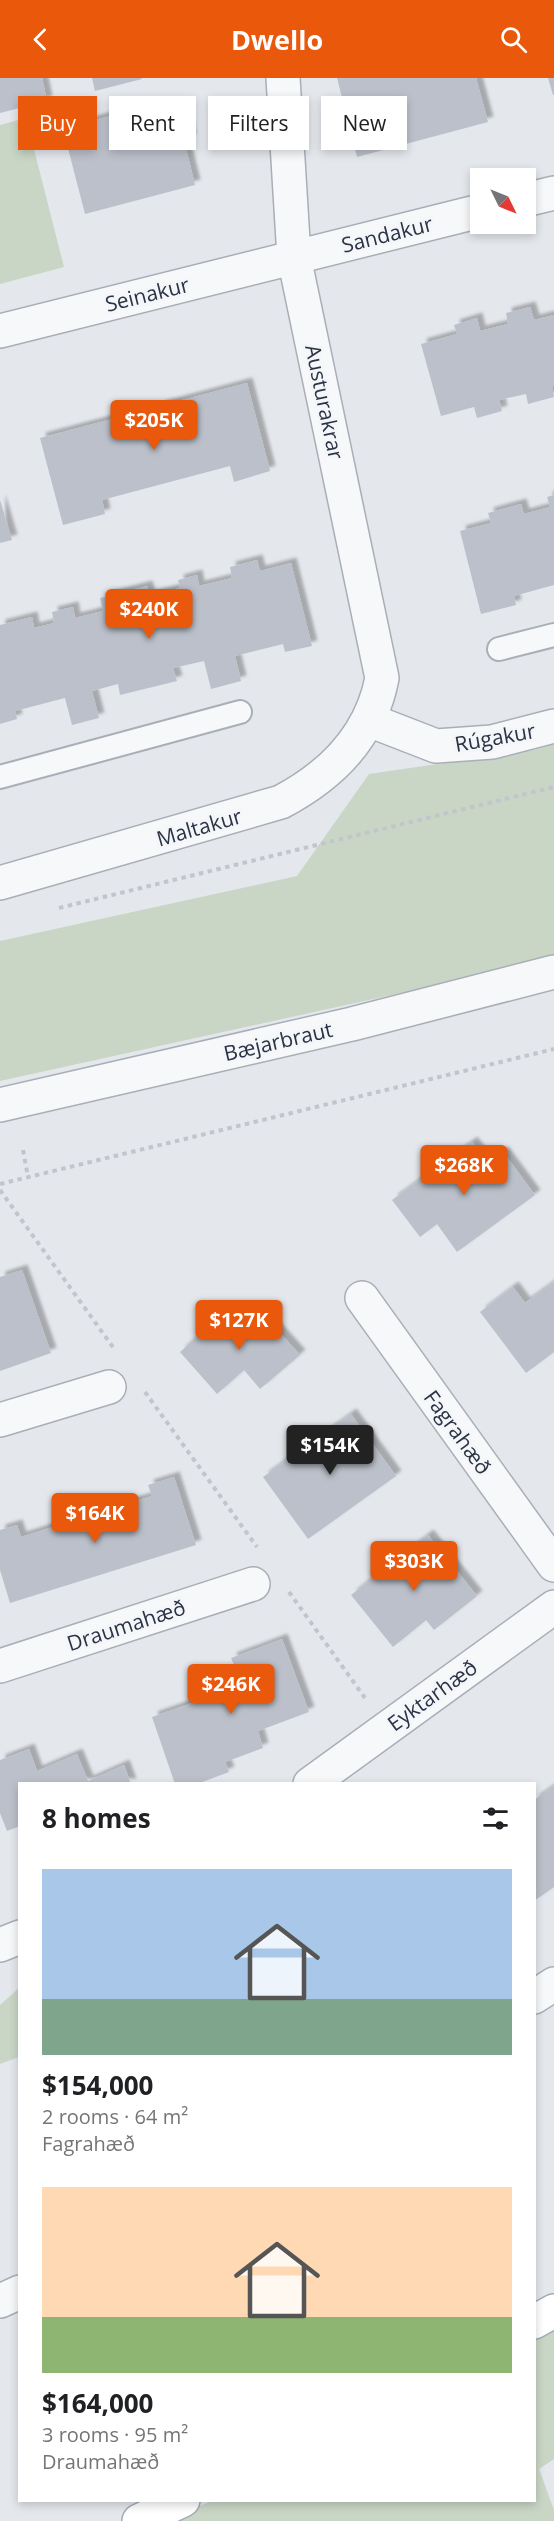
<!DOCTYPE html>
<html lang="en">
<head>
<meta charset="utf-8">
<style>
  body { margin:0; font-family:"Open Sans",sans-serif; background:#f2f2f2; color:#202124; height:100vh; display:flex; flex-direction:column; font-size:22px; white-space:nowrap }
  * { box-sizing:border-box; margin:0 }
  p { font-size:20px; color:#757577 }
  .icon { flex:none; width:33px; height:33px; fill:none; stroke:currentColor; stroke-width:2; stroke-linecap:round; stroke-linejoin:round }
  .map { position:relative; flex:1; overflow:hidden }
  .details { position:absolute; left:18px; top:1704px; width:518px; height:720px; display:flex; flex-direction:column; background:#fff; border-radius:0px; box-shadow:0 3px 9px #0003 }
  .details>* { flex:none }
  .hud { position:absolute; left:18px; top:18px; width:519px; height:54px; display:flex; gap:12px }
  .needle { width:39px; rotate:133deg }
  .controls { position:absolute; left:470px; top:90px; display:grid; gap:12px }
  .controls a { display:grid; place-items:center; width:66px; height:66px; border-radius:0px; background:#fff; box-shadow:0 3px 9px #0003; font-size:30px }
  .price { position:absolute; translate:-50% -51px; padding:0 14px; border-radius:6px; background:#ea580c; color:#fff; font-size:20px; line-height:39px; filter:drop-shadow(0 2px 3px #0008) }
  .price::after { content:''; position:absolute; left:50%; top:36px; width:18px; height:14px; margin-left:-9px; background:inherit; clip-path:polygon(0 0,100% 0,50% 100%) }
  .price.on { background:#222; color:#fff }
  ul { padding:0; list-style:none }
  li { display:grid; align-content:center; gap:12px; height:318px; padding:0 24px }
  li span { display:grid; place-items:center; height:186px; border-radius:0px; color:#555 }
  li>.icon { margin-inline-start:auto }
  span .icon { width:108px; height:108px; fill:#fffc; stroke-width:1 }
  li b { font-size:26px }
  h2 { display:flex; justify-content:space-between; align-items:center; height:72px; padding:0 24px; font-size:26px }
  .tag { padding:0 21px; border-radius:0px; background:#fff; box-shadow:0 3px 9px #0003; font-size:21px; line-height:54px }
  .tag.on { background:#ea580c; color:#fff }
  header { display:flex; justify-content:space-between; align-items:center; height:78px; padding:0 24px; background:#ea580c; color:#fff; font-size:27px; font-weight:700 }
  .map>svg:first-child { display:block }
  .green { fill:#c9d6c5 }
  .building { fill:#bbc0ca; filter:url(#shadow) }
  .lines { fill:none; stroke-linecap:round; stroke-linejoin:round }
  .service-casing { stroke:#a9aeb7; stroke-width:26 }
  .minor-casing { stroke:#a9aeb7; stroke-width:36 }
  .tertiary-casing { stroke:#a9aeb7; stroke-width:36 }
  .primary-casing { stroke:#a3abb8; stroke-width:36 }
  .path { stroke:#c2c5cb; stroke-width:4; stroke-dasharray:4.5 4.5; stroke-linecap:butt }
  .service { stroke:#f7f8fa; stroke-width:22 }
  .minor { stroke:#f7f8fa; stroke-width:33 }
  .tertiary { stroke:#f7f8fa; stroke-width:33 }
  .primary { stroke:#fff; stroke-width:33 }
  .labels { text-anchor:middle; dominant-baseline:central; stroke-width:6; stroke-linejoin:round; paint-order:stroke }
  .street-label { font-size:21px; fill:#2b3445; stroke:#f4f6f9 }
</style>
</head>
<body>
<header><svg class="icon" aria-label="back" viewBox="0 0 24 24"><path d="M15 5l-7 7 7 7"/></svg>Dwello<svg class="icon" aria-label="search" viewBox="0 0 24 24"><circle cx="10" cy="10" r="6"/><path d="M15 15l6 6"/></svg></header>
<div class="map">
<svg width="554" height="2443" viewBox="0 0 554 2443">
  <defs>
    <filter id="shadow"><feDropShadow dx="5.5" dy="-5.5" stdDeviation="1.5" flood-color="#0004"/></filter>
  </defs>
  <rect width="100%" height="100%" fill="#e4e7ec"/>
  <path class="green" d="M26,40L64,189L0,206V47Z
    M554,666V878L501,893L0,1003V863L297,798L369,696L534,672Z
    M19,1910V1979L0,1986V1927Z
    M554,2252V2381L539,2391L554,2432V2443H164L212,2423L534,2422V2263Z"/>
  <path class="building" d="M0,0H42L47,23L0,35Z
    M92,0H141L142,1L95,13Z
    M337,0H476L488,44L357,79Z
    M548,0H554V17H553Z
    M135,31L140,52L186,39L191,61L184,63L195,107L85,136L63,51Z
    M530,229L534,242L554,237V308H552L554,319L528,326L526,316L499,322L502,333L477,340L474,329L441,338L421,266L457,256L454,247L477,240L480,253L508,246L506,235Z
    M247,305L270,393L234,404L230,388L102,422L105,436L63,447L40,360L139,334L143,351L165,346L160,328Z
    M554,417V507L514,518L516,527L481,536L460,453L491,445L488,435L521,426L524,436L550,429L547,419Z
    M0,422L12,462L0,465Z
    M257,482L260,493L291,485L312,568L285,574L283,566L235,578L241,603L211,611L204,583L173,590L177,603L120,617L118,606L92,613L99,640L72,647L65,620L15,633L17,641L0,646V547L32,539L34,550L54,545L52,534L73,529L75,540L103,533L100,520L147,508L150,518L180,510L178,502L197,497L199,508L232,500L230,489Z
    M472,1064L488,1085L503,1074L535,1117L457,1174L437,1146L420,1159L392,1122Z
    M22,1192L51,1275L0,1293V1199Z
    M554,1204V1274L526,1295L480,1234L513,1209L525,1225Z
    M230,1229L246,1247L261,1234L300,1277L260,1311L244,1292L217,1316L180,1274Z
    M351,1336L396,1398L308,1461L263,1399Z
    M174,1399L196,1467L10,1525L0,1492V1452L17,1447L21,1459L40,1453L152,1418L148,1407Z
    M428,1457L477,1518L434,1552L426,1542L393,1569L351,1517Z
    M282,1561L309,1634L258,1653L263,1670L225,1684L229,1694L197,1706H175L152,1639L203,1621L199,1611L238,1596L231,1580Z
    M29,1671L37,1693L77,1676L88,1703L124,1687L131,1706H20V1748L7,1753L0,1735V1682Z
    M554,1708V1809L534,1823V1722Z"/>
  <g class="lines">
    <g class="service-casing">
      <path id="service" d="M499,571L554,557
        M0,699L240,634"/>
    </g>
    <g class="minor-casing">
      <path id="minor" d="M525,122L554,115
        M0,253L480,133
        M369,642L436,668L492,664L554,648
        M0,805L281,724C332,697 371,658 382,600L294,179L283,0
        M362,1220L554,1487
        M0,1342L109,1309
        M0,1588L253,1506
        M310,1706L554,1529
        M0,1867L20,1859
        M534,1919L554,1906
        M0,2223L20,2214"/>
    </g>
    <g class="tertiary-casing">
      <path id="tertiary" d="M0,1027L352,946L554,894"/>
    </g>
    <g class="primary-casing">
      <path id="primary" d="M534,2244L554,2233
        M139,2443L183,2422"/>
    </g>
    <path class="path" d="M59,830L554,709
      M23,1072L28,1099
      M0,1106L554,971
      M0,1112L115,1272
      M145,1314L257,1469
      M289,1514L365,1620"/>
    <use href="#service" class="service"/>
    <use href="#minor" class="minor"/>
    <use href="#tertiary" class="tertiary"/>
    <use href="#primary" class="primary"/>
  </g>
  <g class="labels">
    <g class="street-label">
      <text transform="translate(387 156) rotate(-14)">Sandakur</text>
      <text transform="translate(147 216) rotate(-14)">Seinakur</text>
      <text transform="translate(325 324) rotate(78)">Austurakrar</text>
      <text transform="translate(495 659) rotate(-10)">Rúgakur</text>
      <text transform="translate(199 749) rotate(-16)">Maltakur</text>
      <text transform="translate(278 963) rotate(-13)">Bæjarbraut</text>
      <text transform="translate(458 1354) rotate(54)">Fagrahæð</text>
      <text transform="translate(126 1547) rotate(-18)">Draumahæð</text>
      <text transform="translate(432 1617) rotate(-36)">Eyktarhæð</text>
    </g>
  </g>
</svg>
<div class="controls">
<a><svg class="needle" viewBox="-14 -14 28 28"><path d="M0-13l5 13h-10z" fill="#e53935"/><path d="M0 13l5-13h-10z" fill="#757577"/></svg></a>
</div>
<b class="price" style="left:154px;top:373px">$205K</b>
<b class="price" style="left:149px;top:562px">$240K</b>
<b class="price" style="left:464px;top:1118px">$268K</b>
<b class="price" style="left:239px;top:1273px">$127K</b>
<b class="price on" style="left:330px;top:1398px">$154K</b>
<b class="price" style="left:95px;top:1466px">$164K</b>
<b class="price" style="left:414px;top:1514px">$303K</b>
<b class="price" style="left:231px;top:1637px">$246K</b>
<div class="hud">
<a class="tag on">Buy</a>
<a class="tag">Rent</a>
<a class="tag">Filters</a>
<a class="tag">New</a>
</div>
<section class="details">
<h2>8 homes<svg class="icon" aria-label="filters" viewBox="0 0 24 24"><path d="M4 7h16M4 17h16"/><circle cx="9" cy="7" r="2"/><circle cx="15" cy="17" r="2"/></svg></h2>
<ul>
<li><span style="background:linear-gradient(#a9c7e8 70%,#7fa58c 0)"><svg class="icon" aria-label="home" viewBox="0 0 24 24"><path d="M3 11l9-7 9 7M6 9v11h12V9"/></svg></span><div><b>$154,000</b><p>2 rooms · 64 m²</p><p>Fagrahæð</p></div></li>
<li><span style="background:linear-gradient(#ffd9b3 70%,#8fb573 0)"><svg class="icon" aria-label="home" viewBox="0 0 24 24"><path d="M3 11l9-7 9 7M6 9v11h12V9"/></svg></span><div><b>$164,000</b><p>3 rooms · 95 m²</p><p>Draumahæð</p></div></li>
</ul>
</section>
</div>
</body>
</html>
